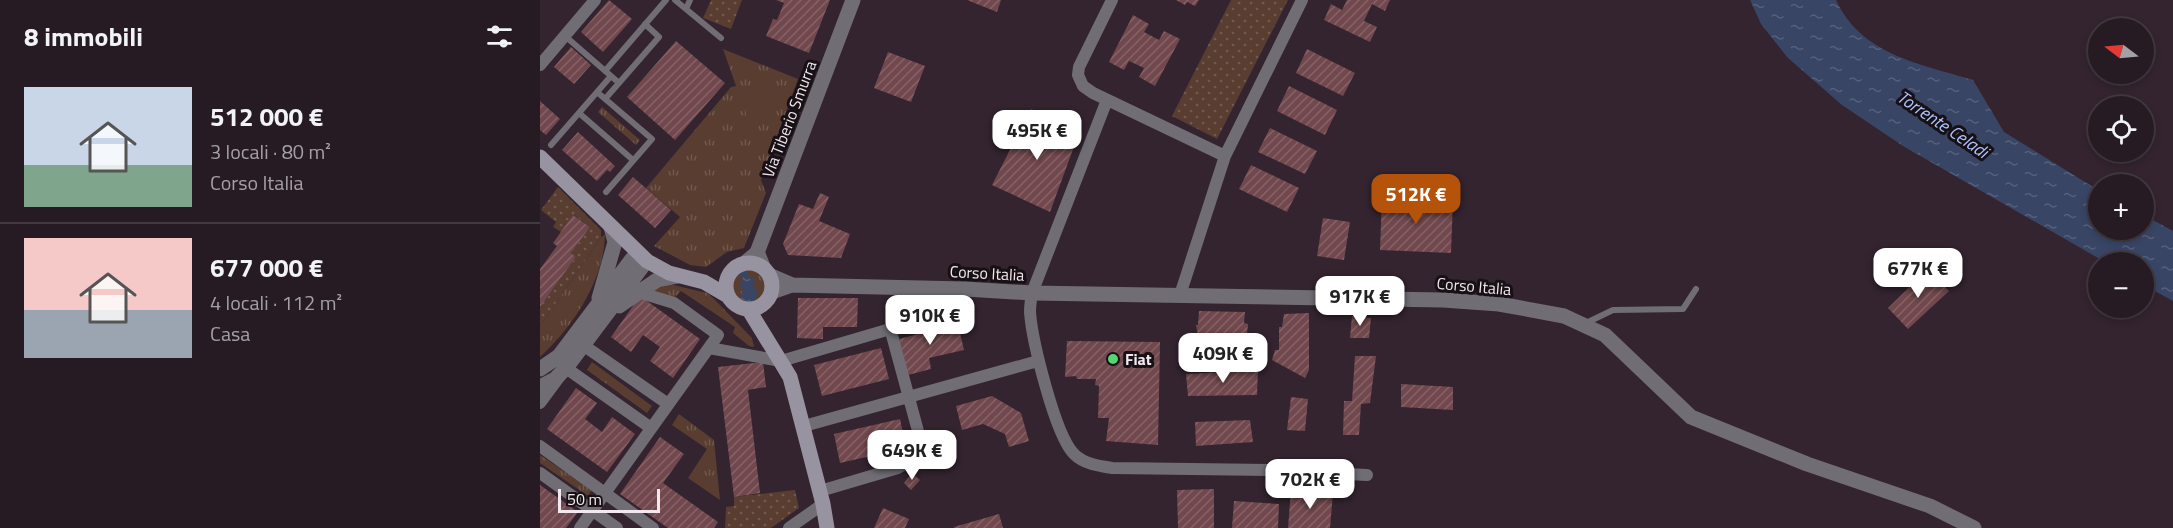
<!DOCTYPE html>
<html lang="it">
<head>
<meta charset="utf-8">
<style>
  body { margin:0; font-family:"Titillium Web",sans-serif; background:#322830; color:#f1f3f6; height:100vh; display:flex; flex-direction:column; font-size:22px; white-space:nowrap }
  * { box-sizing:border-box; margin:0 }
  p { font-size:20px; color:#a4a1a6 }
  .icon { flex:none; width:33px; height:33px; fill:none; stroke:currentColor; stroke-width:2; stroke-linecap:round; stroke-linejoin:round }
  .map { position:relative; flex:1; overflow:hidden }
  .sheet { display:flex; flex-direction:column; background:#261b23; width:540px }
  .sheet>* { flex:none }
  .needle { width:39px; rotate:286deg }
  .tools { position:absolute; left:1548px; top:18px; display:grid; gap:12px }
  .tools a { display:grid; place-items:center; width:66px; height:66px; border-radius:50%; background:#261b23; box-shadow:0 3px 9px #0003,0 0 0 2px #423941; font-size:30px }
  .scale { position:absolute; left:18px; bottom:15px; width:102px; box-sizing:border-box; padding-left:6px; border:3px solid #f3e8ef; border-top:0; font-size:16px; line-height:21px; white-space:nowrap; color:#f3e8ef; -webkit-text-stroke:4px #171015; paint-order:stroke }
  .price { position:absolute; translate:-50% -51px; padding:0 14px; border-radius:12px; background:#fff; color:#222; font-size:20px; line-height:39px; filter:drop-shadow(0 2px 3px #0008) }
  .price::after { content:''; position:absolute; left:50%; top:36px; width:18px; height:14px; margin-left:-9px; background:inherit; clip-path:polygon(0 0,100% 0,50% 100%) }
  .price.on { background:#b45309; color:#fff }
  ul { padding:0; list-style:none }
  li { display:flex; align-items:center; gap:18px; height:150px; padding:0 24px }
  li+li { border-top:2px solid #423941 }
  li span { display:grid; place-items:center; flex:none; width:168px; height:120px; border-radius:0px; color:#555 }
  li>.icon { margin-inline-start:auto }
  span .icon { width:72px; height:72px; fill:#fffc; stroke-width:1 }
  li b { font-size:26px }
  h2 { display:flex; justify-content:space-between; align-items:center; height:72px; padding:0 24px; font-size:26px }
  main { display:flex; flex:1; min-height:0 }
  .map>svg:first-child { display:block }
  .grass { fill:url(#grass-tufts) }
  .park { fill:#583d30 }
  .garden { fill:url(#garden-dots) }
  .water { fill:url(#water-ripples) }
  .building { fill:url(#building-hatch) }
  .lines { fill:none; stroke-linecap:round; stroke-linejoin:round }
  .service { stroke:#706d75; stroke-width:6 }
  .minor { stroke:#706d75; stroke-width:12 }
  .tertiary { stroke:#706d75; stroke-width:15 }
  .secondary { stroke:#9893a0; stroke-width:15 }
  .poi-dot { fill:#55d671; stroke:#171015; stroke-width:2 }
  .labels { text-anchor:middle; dominant-baseline:central; stroke-width:6; stroke-linejoin:round; paint-order:stroke }
  .street-label { font-size:16px; fill:#f3e8ef; stroke:#171015 }
  .poi-label { font-size:16px; font-weight:bold; fill:#f3e8ef; stroke:#171015; text-anchor:start }
  .water-label { font-size:18px; font-style:italic; fill:#adc4fe; stroke:#171015 }
</style>
</head>
<body>
<main>
<section class="sheet">
<h2>8 immobili<svg class="icon" aria-label="filters" viewBox="0 0 24 24"><path d="M4 7h16M4 17h16"/><circle cx="9" cy="7" r="2"/><circle cx="15" cy="17" r="2"/></svg></h2>
<ul>
<li><span style="background:linear-gradient(#c9d6e8 65%,#7fa58c 0)"><svg class="icon" aria-label="home" viewBox="0 0 24 24"><path d="M3 11l9-7 9 7M6 9v11h12V9"/></svg></span><div><b>512 000 €</b><p>3 locali · 80 m²</p><p>Corso Italia</p></div></li>
<li><span style="background:linear-gradient(#f6c9c9 60%,#9aa5b1 0)"><svg class="icon" aria-label="home" viewBox="0 0 24 24"><path d="M3 11l9-7 9 7M6 9v11h12V9"/></svg></span><div><b>677 000 €</b><p>4 locali · 112 m²</p><p>Casa</p></div></li>
</ul>
</section>
<div class="map">
<svg width="1633" height="528" viewBox="0 0 1633 528">
  <defs>
    <pattern id="grass-tufts" width="24" height="20" patternUnits="userSpaceOnUse" patternTransform="scale(1.5)"><rect width="24" height="20" fill="#583d30"/><path d="M3 7l-1-3M5 7V3M7 7l1-3M15 17l-1-3M17 17v-4M19 17l1-3" fill="none" stroke="#70594e"/></pattern>
    <pattern id="garden-dots" width="8" height="8" patternUnits="userSpaceOnUse" patternTransform="scale(1.5)"><rect width="8" height="8" fill="#583d30"/><path d="M2 2h.1M6 6h.1" fill="none" stroke="#70594e" stroke-width="1.8" stroke-linecap="round"/></pattern>
    <pattern id="water-ripples" width="26" height="14" patternUnits="userSpaceOnUse" patternTransform="scale(1.5)"><rect width="26" height="14" fill="#394565"/><path d="M2 4q2-2 4 0t4 0M15 11q2-2 4 0t4 0" fill="none" stroke="#56607b"/></pattern>
    <pattern id="building-hatch" width="6" height="6" patternUnits="userSpaceOnUse" patternTransform="scale(1.5)"><rect width="6" height="6" fill="#71484d"/><path d="M-1 1l2-2M0 6l6-6M5 7l2-2" fill="none" stroke="#866267"/></pattern>
  </defs>
  <rect width="100%" height="100%" fill="#33242f"/>
  <path class="grass" d="M183,49L258,79L221,180L226,193L204,248L187,252L166,267L150,265L114,246L140,217L106,188L191,87L196,86Z
    M62,107L100,140L96,145L58,112Z
    M65,235C64,280 33,327 0,357V326L61,237Z
    M190 286a20 20 0 1 1 40 0a20 20 0 1 1-40 0Z
    M125,283L167,293L173,298L212,338L214,347L209,346L193,333L195,327L141,291L134,298L109,289Z
    M52,362L112,406L107,413L47,370Z
    M139,414L174,440L180,500L148,478L167,449L132,425Z
    M0,455L52,490L48,496L0,463Z"/>
  <path class="park" d="M220,84L230,91V112L214,127C203,115 201,98 212,85Z"/>
  <path class="garden" d="M171,0H202L191,29L163,18Z
    M691,0H748L677,139L632,116Z
    M18,187L61,230V237L0,326V307L36,257L31,253L50,227L34,215L21,232L13,227L16,222L1,210Z
    M255,490L259,508L231,528H185L186,507L194,506V497Z"/>
  <path class="water" d="M1210,0H1296C1321,55 1381,64 1433,80L1464,132L1558,190V230H1604V215L1633,231V301L1604,285V262H1565L1363,146L1302,105L1248,58L1221,24Z
    M201,268L208,270L207,276L215,279L213,288L218,290L214,303L200,299L203,288L200,287L203,277L199,276Z"/>
  <path class="building" d="M69,0L92,19L63,52L41,32Z
    M236,0H290L269,53L226,36L233,19L237,20L244,3Z
    M427,0H461L457,12Z
    M636,0H659L655,6L647,2L645,5Z
    M807,0H850L845,11L832,4L824,21L837,27L830,42L784,20L791,4L802,10Z
    M593,15L609,24L604,32L619,40L624,31L640,39L615,86L599,77L604,68L589,61L584,70L569,62Z
    M136,41L185,83L135,140L87,97Z
    M31,47L51,65L34,84L14,67Z
    M767,49L815,73L803,96L756,73Z
    M348,52L385,66L371,102L334,88Z
    M749,86L797,110L785,135L737,111Z
    M0,101L20,119L6,135L0,130Z
    M491,109L539,133L510,212L452,185Z
    M730,128L777,151L765,174L718,152Z
    M38,132L75,166L70,172L67,170L57,181L22,150Z
    M711,165L759,188L747,212L699,189Z
    M93,177L131,210L115,228L78,195Z
    M280,193L289,197L279,221L310,234L301,258L248,255L243,244L259,204L273,209Z
    M842,197L913,200L911,253L840,250Z
    M33,215L50,227L31,253L36,257L0,307V269L17,246L13,243Z
    M783,218L810,222L804,260L777,256Z
    M1388,269L1409,291L1368,329L1348,308Z
    M100,296L160,339L133,378L110,361L120,347L103,335L91,352L71,337Z
    M258,298H318L317,327H283V339L257,338Z
    M659,311L705,312L704,323L708,324L707,334H705L704,337L694,336L693,339H668V336H658L656,325H658Z
    M769,313V370L765,378L732,360L735,350H739V327H742L744,314Z
    M812,316L831,318L829,338H810Z
    M418,324L424,350L389,358L391,369L368,375L359,339L378,334L377,329L396,325L397,329Z
    M527,341L620,342L618,445L566,441L569,418H558L559,386L555,385L556,379H537L536,376L525,377Z
    M341,348L349,379L282,396L274,365Z
    M815,356H836L830,403L821,404L819,435H803L804,401H812Z
    M223,362L226,387L208,390L220,493L194,497L178,367Z
    M718,370L717,395L648,396L646,374Z
    M861,384L913,387V410L861,407Z
    M36,388L57,403L45,419L62,432L72,417L95,434L67,472L7,429Z
    M452,396L481,413L489,441L469,447L465,434L443,424L422,430L416,406Z
    M751,397L768,399L765,431L747,430Z
    M360,419L366,448L300,463L294,434Z
    M710,420L713,442L656,446L655,422Z
    M120,437L144,454L123,483L178,522L174,528H128L80,494Z
    M372,473L380,480L371,490L364,483Z
    M0,485L38,512L26,528H0Z
    M674,489V528H638L637,490Z
    M751,490L793,493L790,528H748Z
    M694,501L739,504L738,528H692Z
    M343,508L369,519L365,528H334Z
    M459,514L463,528H414V527Z"/>
  <g class="lines">
    <path class="service" d="M135,0L181,38
      M146,9L150,0
      M65,71L126,0
      M71,76L79,83L119,37L105,24
      M57,92L112,139L66,192
      M65,99L79,83
      M39,113L93,160
      M11,145L71,76L25,36
      M1046,323L1073,310L1143,309L1156,289"/>
    <path class="minor" d="M572,0L539,67L538,75L543,86L553,93L685,156
      M0,65L55,0
      M567,100L492,293C491,299 490,306 490,312C492,340 515,435 534,454C544,464 559,466 572,468L730,470L827,475
      M200,265L218,250L226,270
      M640,295L685,156L762,0
      M43,345L128,404
      M169,348L241,361L398,315L415,307L425,289
      M0,403L26,368L111,428
      M264,426L498,361
      M0,446L113,528
      M0,473L77,528
      M280,491L358,468L371,460L377,453L378,431L350,328
      M40,528L178,335L134,303L98,292
      M249,528L283,504"/>
    <path class="tertiary" d="M218,250L313,0
      M231,276L252,285
      M232,292L252,285L425,289L492,293L903,300L959,304L1024,316L1065,335L1151,417L1267,464L1390,506L1434,528
      M59,298L75,242L71,227
      M79,306L117,280L138,276
      M0,369L19,356L92,259L101,256
      M0,387L15,379L26,368L102,267L103,258"/>
    <path class="secondary" d="M0,157L107,261L129,273L164,282L188,296
      M186 286a23 23 0 1 1 46 0a23 23 0 1 1-46 0Z
      M209,310L250,377L283,504L287,528"/>
  </g>
  <circle class="poi-dot" cx="573" cy="359" r="6"/>
  <g class="labels">
    <g class="street-label">
      <text transform="translate(249 119) rotate(-69)">Via Tiberio Smurra</text>
      <text transform="translate(447 273) rotate(3)">Corso Italia</text>
      <text transform="translate(934 286) rotate(5)">Corso Italia</text>
    </g>
    <g class="poi-label">
      <text x="585" y="359">Fiat</text>
    </g>
    <g class="water-label">
      <text transform="translate(1403 124) rotate(34)">Torrente Celadi</text>
    </g>
  </g>
</svg>
<div class="tools">
<a><svg class="needle" viewBox="-14 -14 28 28"><path d="M0-13l5 13h-10z" fill="#e53935"/><path d="M0 13l5-13h-10z" fill="#a4a1a6"/></svg></a>
<a><svg class="icon" aria-label="locate" viewBox="0 0 24 24"><circle cx="12" cy="12" r="6"/><path d="M12 2v4M12 18v4M2 12h4M18 12h4"/></svg></a>
<a>+</a>
<a>−</a>
</div>
<div class="scale">50 m</div>
<b class="price" style="left:497px;top:161px">495K €</b>
<b class="price on" style="left:876px;top:225px">512K €</b>
<b class="price" style="left:1378px;top:299px">677K €</b>
<b class="price" style="left:820px;top:327px">917K €</b>
<b class="price" style="left:390px;top:346px">910K €</b>
<b class="price" style="left:683px;top:384px">409K €</b>
<b class="price" style="left:372px;top:481px">649K €</b>
<b class="price" style="left:770px;top:510px">702K €</b>
</div>
</main>
</body>
</html>
